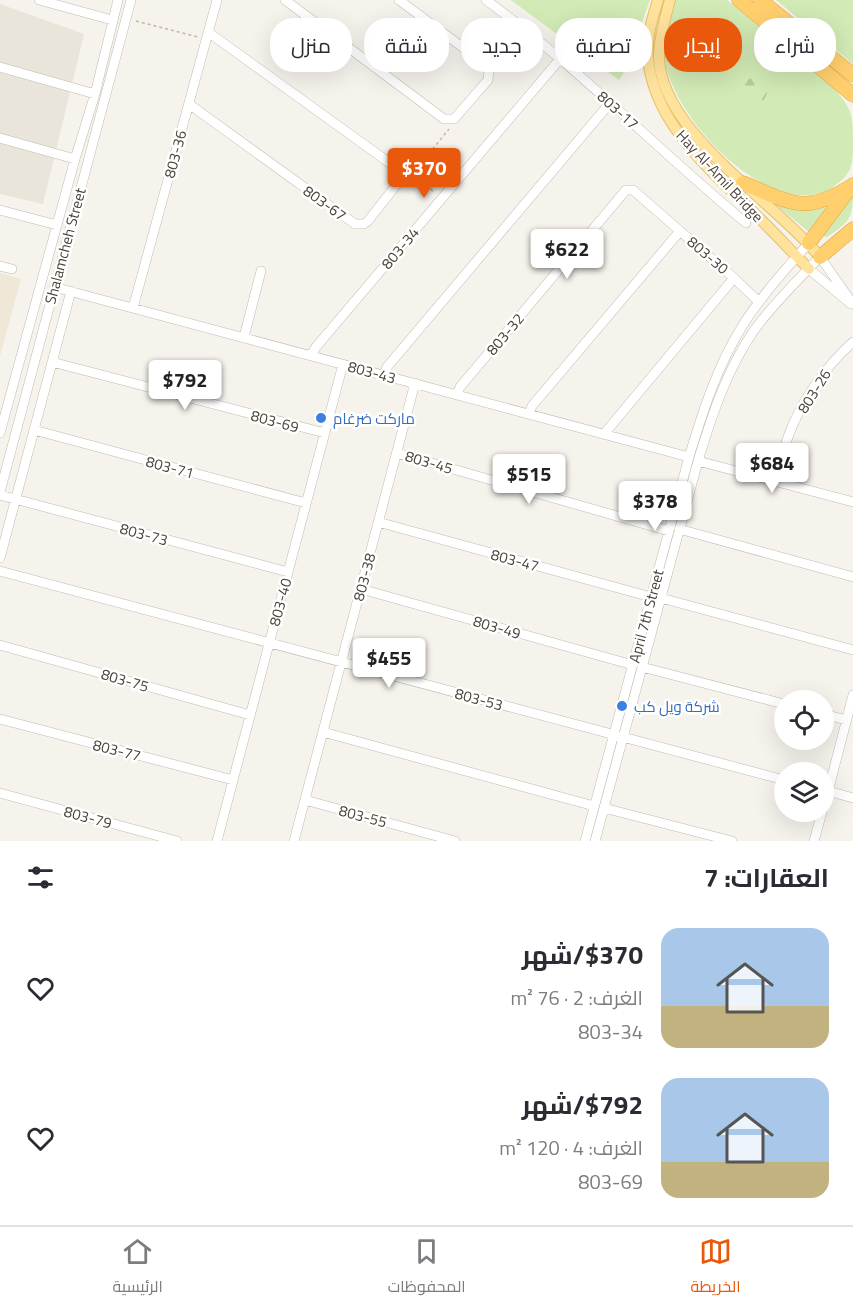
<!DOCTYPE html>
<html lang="ar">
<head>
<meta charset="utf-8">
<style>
  body { margin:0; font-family:"Titillium Web",Cairo,sans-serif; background:#f7f7f7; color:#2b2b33; direction:rtl; height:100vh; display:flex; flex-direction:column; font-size:22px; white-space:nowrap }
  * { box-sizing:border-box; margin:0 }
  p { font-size:20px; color:#7c7c81 }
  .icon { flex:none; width:33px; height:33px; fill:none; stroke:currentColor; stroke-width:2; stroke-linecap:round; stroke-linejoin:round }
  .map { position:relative; height:841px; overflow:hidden; direction:ltr }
  .drawer { display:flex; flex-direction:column; background:#fff; flex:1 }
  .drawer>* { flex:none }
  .top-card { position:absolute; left:18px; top:18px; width:818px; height:54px; direction:rtl; display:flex; gap:12px }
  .buttons { position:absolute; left:774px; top:690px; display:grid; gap:12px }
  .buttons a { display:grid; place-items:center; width:60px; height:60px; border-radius:50%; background:#fff; box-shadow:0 6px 24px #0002; font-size:30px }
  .price { position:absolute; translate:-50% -51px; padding:0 14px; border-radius:6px; background:#fff; color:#222; font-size:20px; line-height:39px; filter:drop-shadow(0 2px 3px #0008) }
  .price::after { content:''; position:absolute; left:50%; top:36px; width:18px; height:14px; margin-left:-9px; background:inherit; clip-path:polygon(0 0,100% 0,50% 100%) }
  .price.current { background:#ea580c; color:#fff }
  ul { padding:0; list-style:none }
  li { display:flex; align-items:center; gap:18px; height:150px; padding:0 24px }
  li span { display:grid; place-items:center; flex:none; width:168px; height:120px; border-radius:18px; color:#555 }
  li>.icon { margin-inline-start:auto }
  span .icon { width:72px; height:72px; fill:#fffc; stroke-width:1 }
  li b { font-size:26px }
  h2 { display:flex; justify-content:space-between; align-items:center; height:72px; padding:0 24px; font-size:26px }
  .pill { padding:0 21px; border-radius:24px; background:#fff; box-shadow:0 6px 24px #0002; font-size:21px; line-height:54px }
  .pill.current { background:#ea580c; color:#fff }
  .dock { display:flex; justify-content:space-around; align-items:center; height:84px; border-top:2px solid #e1e1e2; background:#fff; font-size:16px; color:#7c7c81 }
  .dock a { display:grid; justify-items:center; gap:3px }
  .dock .current { color:#ea580c }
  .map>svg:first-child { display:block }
  .residential { fill:#eae5da }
  .education { fill:#efe8d6 }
  .green { fill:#d2eab5 }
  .forest { fill:url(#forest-firs) }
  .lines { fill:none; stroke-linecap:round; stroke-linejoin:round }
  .minor-casing { stroke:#c2bbae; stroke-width:10 }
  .major-casing { stroke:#e6c16a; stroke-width:12 }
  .highway-casing { stroke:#e0a43c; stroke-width:15 }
  .path { stroke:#c4b79f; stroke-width:1.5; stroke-dasharray:3 3; stroke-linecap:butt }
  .minor { stroke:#fff; stroke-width:9 }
  .major { stroke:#ffe39c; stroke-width:10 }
  .highway { stroke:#ffcf6e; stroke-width:14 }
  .shop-dot { fill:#3f7fe0; stroke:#fff; stroke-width:2 }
  .labels { text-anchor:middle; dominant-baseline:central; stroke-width:5; stroke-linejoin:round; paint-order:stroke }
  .street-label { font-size:15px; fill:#4b4439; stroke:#fff }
  .shop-label { font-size:15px; fill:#366cbe; stroke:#fff; text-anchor:start }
</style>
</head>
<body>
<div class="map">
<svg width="853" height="841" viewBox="0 0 853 841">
  <defs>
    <pattern id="forest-firs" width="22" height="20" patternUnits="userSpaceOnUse" patternTransform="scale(1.5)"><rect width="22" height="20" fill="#d2eab5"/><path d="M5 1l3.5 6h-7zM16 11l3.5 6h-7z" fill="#b6ca9c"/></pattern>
  </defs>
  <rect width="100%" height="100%" fill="#f6f3ec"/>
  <path class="residential" d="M0,4L84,34L43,204L0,194Z"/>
  <path class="education" d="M0,273L21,279L0,356Z"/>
  <path class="green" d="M511,0H650L641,25L636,52L619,80Z
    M674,0H727L833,87C853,111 853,113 853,144C853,165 852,174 833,187C772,226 668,115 664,54C663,36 670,17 674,0Z
    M776,0H853V64Z
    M853,195C853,219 847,224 827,237L822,236Z
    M775,204L797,210L828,208L810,233Z"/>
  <path class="forest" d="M741 91a13 13 0 1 1 26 0a13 13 0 1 1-26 0Z"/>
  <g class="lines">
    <g class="minor-casing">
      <path id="minor" d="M39,0L112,20
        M285,0L444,119H454L488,80L489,70L485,64L399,0
        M486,0C578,67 658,150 746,223
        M0,67L95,94
        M189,104L355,224H364L368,221L401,179L398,169L208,32
        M0,138L75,159
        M0,210L57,225
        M0,266L12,269
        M809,269L851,304
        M734,278L759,302
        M54,287L689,457
        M133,308L217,0
        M244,337L261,271
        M311,355L316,347L560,59
        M52,362L325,433
        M384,375L387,367L610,103
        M457,395L460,387L626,190H633L680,231
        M529,414L532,406L680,231L734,278L604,434
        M34,430L306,503
        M0,433L75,159L95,94L118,0
        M397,453L669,531
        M698,461L853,502
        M777,482C780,467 783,451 788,437C801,401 825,367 853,342
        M0,492L131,0
        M0,495L288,572
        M378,522L651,597
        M679,529L853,577
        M0,558L71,291
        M0,571L784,780
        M361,589L633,665
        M661,598L853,650
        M0,645L250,715
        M642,667L784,704
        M824,714L846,720
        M0,719L233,780
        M323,732L594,806
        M824,790L853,798
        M0,793L177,841
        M305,800L455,841
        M824,807L853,695
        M604,808L732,841
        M217,841L343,364
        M294,841L415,383
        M585,841L689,457C703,411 717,366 743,325C761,296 786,268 809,243
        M595,841L698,461C712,415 727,369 755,329C774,303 798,280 820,257L853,304
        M814,841L822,812"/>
    </g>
    <g class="major-casing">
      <path id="major" d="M658,0C652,19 646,39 648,58C654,124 711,170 754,213C773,231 790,250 809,269
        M670,0C665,18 660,35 659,54C657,131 776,202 820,257"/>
    </g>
    <g class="highway-casing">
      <path id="highway" d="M739,0L853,95
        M760,0L853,75
        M743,183C791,203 805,216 853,185
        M809,243L848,191
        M820,257L853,229"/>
    </g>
    <path class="path" d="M136,21L198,37
      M412,174L434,192
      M408,175L414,172L449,129"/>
    <use href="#minor" class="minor"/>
    <use href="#major" class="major"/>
    <use href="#highway" class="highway"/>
  </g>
  <g class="shop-dot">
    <circle cx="321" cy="418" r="6"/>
    <circle cx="622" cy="706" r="6"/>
  </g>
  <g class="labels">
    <g class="street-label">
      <text transform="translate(618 110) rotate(42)">803-17</text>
      <text transform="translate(175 154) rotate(-75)">803-36</text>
      <text transform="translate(720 176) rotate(47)">Hay Al-Amil Bridge</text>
      <text transform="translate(325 203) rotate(36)">803-67</text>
      <text transform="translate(65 246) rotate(-75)">Shalamcheh Street</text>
      <text transform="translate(400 248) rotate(-50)">803-34</text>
      <text transform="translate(708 255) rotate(41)">803-30</text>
      <text transform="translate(505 334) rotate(-50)">803-32</text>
      <text transform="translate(372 372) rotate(15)">803-43</text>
      <text transform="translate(814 391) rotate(-58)">803-26</text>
      <text transform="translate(275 421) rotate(15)">803-69</text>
      <text transform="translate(429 462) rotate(16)">803-45</text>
      <text transform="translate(170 467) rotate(15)">803-71</text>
      <text transform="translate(144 534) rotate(15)">803-73</text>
      <text transform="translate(515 560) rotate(15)">803-47</text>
      <text transform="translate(364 577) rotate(-75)">803-38</text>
      <text transform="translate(280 602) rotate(-75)">803-40</text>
      <text transform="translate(646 616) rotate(-75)">April 7th Street</text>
      <text transform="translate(497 627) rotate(16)">803-49</text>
      <text transform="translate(125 680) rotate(16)">803-75</text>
      <text transform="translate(479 699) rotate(15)">803-53</text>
      <text transform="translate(117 750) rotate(14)">803-77</text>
      <text transform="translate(363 816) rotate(15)">803-55</text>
      <text transform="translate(88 817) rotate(15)">803-79</text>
    </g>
    <g class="shop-label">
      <text x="333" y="418">ماركت ضرغام</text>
      <text x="634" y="706">شركة ويل كب</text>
    </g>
  </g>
</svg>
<div class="buttons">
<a><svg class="icon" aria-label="locate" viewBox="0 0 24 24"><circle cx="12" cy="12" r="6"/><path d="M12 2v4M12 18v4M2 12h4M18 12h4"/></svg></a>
<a><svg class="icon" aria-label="layers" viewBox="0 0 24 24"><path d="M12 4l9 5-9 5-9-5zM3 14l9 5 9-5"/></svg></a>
</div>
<b class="price current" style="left:424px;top:199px">$370</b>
<b class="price" style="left:567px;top:280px">$622</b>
<b class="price" style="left:185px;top:411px">$792</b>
<b class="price" style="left:772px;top:494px">$684</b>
<b class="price" style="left:529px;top:505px">$515</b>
<b class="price" style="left:655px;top:532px">$378</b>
<b class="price" style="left:389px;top:689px">$455</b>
<div class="top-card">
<a class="pill">شراء</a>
<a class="pill current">إيجار</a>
<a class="pill">تصفية</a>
<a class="pill">جديد</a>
<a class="pill">شقة</a>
<a class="pill">منزل</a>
</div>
</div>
<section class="drawer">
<h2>العقارات: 7<svg class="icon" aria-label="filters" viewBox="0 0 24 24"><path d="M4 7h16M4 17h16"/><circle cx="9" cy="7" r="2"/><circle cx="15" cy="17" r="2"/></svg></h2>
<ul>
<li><span style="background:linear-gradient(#a9c7e8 65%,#c2b280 0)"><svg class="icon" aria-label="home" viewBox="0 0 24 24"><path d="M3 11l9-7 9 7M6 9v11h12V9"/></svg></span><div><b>$370/شهر</b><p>الغرف: 2 · 76 m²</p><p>803-34</p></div><svg class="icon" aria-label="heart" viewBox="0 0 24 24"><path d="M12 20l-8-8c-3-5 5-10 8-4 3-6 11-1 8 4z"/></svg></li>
<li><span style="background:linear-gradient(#a9c7e8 70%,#c2b280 0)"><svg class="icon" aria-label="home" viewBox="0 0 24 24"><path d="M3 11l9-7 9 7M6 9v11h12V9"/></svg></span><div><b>$792/شهر</b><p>الغرف: 4 · 120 m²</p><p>803-69</p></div><svg class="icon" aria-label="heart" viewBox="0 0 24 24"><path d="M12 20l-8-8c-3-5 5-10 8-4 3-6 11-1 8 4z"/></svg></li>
</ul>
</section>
<nav class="dock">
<a class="current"><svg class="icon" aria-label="map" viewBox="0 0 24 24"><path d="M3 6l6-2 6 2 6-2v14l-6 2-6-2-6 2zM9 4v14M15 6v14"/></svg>الخريطة</a>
<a><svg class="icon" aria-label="saved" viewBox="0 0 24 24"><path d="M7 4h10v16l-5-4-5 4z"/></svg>المحفوظات</a>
<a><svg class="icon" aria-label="home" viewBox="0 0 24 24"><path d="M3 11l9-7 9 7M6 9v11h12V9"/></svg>الرئيسية</a>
</nav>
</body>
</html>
